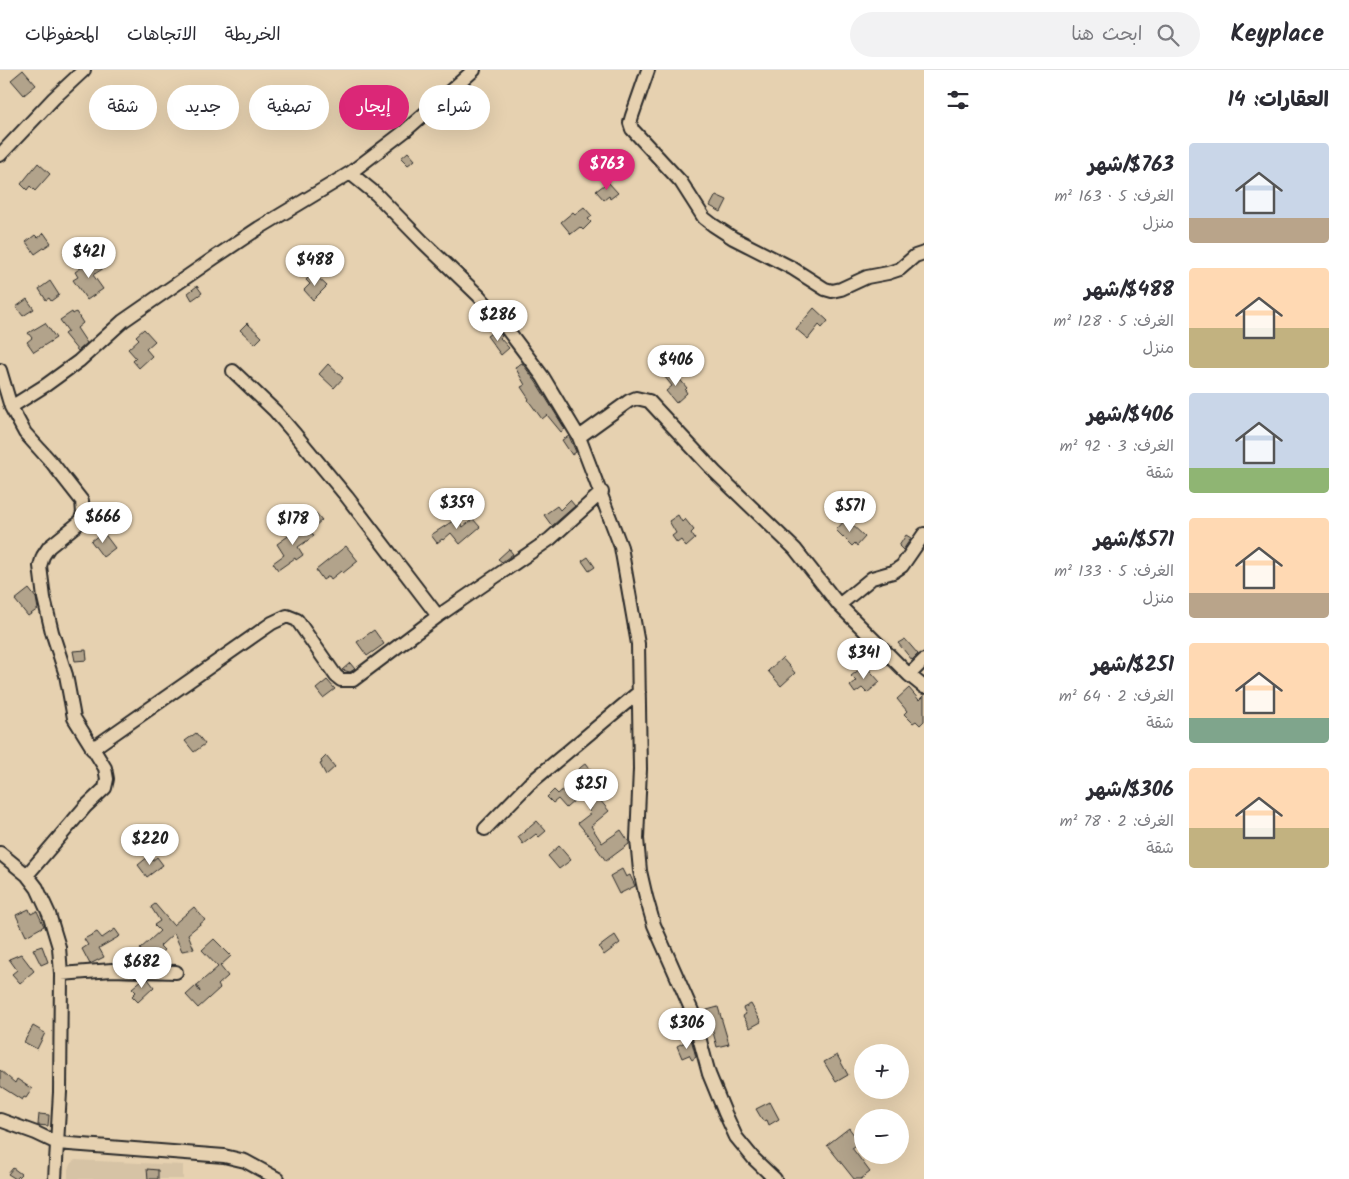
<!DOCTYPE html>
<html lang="ar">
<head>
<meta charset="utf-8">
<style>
  body { margin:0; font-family:Kalam,"Playpen Sans Arabic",sans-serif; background:#f2f2f3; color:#2b2b33; direction:rtl; height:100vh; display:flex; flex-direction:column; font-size:19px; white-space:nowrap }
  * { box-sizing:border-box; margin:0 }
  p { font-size:16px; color:#7c7c81 }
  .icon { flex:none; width:28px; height:28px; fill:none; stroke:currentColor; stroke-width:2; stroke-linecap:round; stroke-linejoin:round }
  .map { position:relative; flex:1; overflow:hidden; direction:ltr }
  .details { display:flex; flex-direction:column; background:#fff; width:425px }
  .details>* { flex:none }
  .hud { position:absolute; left:15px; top:15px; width:475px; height:45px; direction:rtl; display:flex; gap:10px }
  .tools { position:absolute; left:854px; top:974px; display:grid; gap:10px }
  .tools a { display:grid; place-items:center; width:55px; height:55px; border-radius:50%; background:#fff; box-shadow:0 5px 20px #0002; font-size:25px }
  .price { position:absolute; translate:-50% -42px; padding:0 11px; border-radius:18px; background:#fff; color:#222; font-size:16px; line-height:32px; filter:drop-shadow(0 1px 2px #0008) }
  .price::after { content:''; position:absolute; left:50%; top:30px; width:15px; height:11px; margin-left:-8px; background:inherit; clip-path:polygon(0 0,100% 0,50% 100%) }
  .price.on { background:#db2777; color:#fff }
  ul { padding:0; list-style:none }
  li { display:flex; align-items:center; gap:15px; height:125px; padding:0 20px }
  li span { display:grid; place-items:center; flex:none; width:140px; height:100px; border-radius:5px; color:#555 }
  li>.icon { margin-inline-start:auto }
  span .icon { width:60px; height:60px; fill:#fffc; stroke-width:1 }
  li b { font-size:21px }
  h2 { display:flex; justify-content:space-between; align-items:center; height:60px; padding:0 20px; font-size:21px }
  .pill { padding:0 18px; border-radius:22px; background:#fff; box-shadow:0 5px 20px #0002; font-size:18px; line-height:45px }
  .pill.on { background:#db2777; color:#fff }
  header { display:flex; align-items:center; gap:30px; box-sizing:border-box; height:70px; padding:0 25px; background:#fff; border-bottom:1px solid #e1e1e2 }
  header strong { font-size:24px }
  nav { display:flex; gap:28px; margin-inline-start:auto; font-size:18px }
  .search { width:350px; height:45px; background:#f2f2f3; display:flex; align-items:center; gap:12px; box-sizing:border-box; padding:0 18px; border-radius:28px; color:#7c7c81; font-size:19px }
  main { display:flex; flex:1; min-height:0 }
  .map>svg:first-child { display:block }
  .built { fill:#d6c3a5 }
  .building { fill:#b2a38b; stroke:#2b2b2b }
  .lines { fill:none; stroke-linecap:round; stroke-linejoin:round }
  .street-casing { stroke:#2b2b2b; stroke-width:16 }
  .street { stroke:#e6d1b0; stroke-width:12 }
</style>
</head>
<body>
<header>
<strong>Keyplace</strong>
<div class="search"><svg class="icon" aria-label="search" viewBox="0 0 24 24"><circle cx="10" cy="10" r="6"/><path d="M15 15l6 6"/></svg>ابحث هنا</div>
<nav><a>الخريطة</a><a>الاتجاهات</a><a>المحفوظات</a></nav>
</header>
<main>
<section class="details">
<h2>العقارات: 14<svg class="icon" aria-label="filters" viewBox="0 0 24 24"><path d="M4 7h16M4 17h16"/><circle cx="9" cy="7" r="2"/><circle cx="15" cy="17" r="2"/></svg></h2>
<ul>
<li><span style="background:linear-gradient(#c9d6e8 75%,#b9a48a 0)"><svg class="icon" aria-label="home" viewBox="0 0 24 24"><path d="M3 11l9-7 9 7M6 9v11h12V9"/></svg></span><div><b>$763/شهر</b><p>الغرف: 5 · 163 m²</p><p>منزل</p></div></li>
<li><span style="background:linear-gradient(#ffd9b3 60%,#c2b280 0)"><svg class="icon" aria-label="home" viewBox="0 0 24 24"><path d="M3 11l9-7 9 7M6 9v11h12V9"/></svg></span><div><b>$488/شهر</b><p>الغرف: 5 · 128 m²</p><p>منزل</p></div></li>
<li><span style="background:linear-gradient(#c9d6e8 75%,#8fb573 0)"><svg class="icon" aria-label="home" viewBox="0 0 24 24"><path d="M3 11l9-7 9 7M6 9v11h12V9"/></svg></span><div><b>$406/شهر</b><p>الغرف: 3 · 92 m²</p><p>شقة</p></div></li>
<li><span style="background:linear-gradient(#ffd9b3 75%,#b9a48a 0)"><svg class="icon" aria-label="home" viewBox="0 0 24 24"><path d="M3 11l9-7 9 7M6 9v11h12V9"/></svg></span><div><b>$571/شهر</b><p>الغرف: 5 · 133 m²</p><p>منزل</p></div></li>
<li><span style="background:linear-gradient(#ffd9b3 75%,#7fa58c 0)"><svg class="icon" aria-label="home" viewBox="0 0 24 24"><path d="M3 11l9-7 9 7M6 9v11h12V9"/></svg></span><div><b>$251/شهر</b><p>الغرف: 2 · 64 m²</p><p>شقة</p></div></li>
<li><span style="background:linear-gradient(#ffd9b3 60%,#c2b280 0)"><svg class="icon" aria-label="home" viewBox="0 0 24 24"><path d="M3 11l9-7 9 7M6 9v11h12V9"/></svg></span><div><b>$306/شهر</b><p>الغرف: 2 · 78 m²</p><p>شقة</p></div></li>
</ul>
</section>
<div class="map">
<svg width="924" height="1109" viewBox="0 0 924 1109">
  <rect width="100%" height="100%" fill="#e6d1b0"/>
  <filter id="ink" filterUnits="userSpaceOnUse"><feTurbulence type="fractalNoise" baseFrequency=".02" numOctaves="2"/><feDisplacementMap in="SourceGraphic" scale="10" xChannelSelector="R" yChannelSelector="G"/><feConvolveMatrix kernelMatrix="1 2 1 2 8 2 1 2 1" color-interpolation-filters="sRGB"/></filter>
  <g filter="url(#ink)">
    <path class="built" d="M75,1090L183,1095V1109H68V1099L71,1093Z"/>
    <path class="building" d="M23,0L36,15L24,25L11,10Z
      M408,82L415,90L408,95L401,88Z
      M38,93L50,104L35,121L30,116L27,120L21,114Z
      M608,112L618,123L610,129L609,126L604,130L596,121Z
      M716,125L727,130L721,142L710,136Z
      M584,137L592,146L588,149L591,152L583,160L580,157L571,164L561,152L573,142L575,144Z
      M44,163L51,173L35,184L26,172L35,165L38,168Z
      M96,187L104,198L93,205L103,219L87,230L73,210L78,207L75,202Z
      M313,203L327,216L313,230L304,220L310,214L306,210Z
      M50,211L59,225L51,231L49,228L46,230L39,219Z
      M197,216L202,223L192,230L188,223Z
      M27,229L34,239L23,246L16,237Z
      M814,238L828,251L822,258L819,255L808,269L796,259Z
      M72,242L73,244L76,242L83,253L77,258L87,273L78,281L64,264L68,261L60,250Z
      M45,253L56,268L34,282L27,272L32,268L28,263Z
      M247,253L262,267L255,274L240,260Z
      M144,259L155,271L146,279L152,286L139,298L133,291L136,288L128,279L139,269L136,266Z
      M497,259L502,266L500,268L509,278L501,285L487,266Z
      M522,293L536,312L565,359L561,362L547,345L542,349L528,330L529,329L521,317L525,315L515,297Z
      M328,294L343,308L334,318L319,304Z
      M672,300L687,318L685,320L687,323L676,333L666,321L672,316L664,306Z
      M569,366L576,382L572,385L562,370Z
      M570,430L575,436L552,456L544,445L557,436L560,440Z
      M316,443L322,450L315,456L309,448Z
      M462,445L465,448L460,453L463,457L473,449L480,457L460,474L451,463L443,470L442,469L437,473L431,465Z
      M678,445L682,452L685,449L694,460L691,463L695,469L686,477L681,470L677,473L672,466L676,463L669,451Z
      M846,449L865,467L857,476L855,473L852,476L836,460Z
      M305,454L314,466L298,477L303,485L296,490L295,488L278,500L273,493L284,485L277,474Z
      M103,462L115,478L103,487L91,471Z
      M906,465L911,468L903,480L899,476Z
      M346,476L358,491L343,503L341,501L331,509L329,506L323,510L316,500Z
      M509,479L513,484L502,492L498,489Z
      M588,487L595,497L589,501L582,491Z
      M29,519L36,528L38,539L28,546L15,530Z
      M374,560L384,574L367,586L357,572Z
      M905,569L918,584L912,590L898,573Z
      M86,580L87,590L75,591L73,581Z
      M782,588L795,603L781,616L768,601Z
      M350,593L355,599L350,602L342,600Z
      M865,595L880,612L867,623L862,618L855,623L850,616L856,611L851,606Z
      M327,610L335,619L323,628L316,619Z
      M909,618L919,630L924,625V651L920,655L916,651L913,653L904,644L907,641L897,629Z
      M196,663L205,674L194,682L185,671Z
      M326,686L335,697L326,705L320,694L322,693L321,691Z
      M586,693L599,710L589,718L599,731L600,730L609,741L591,756L602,773L621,760L629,772V774L606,791L596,777L597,776L578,753L591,743L588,740L592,737L583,723L566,738L558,729L553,733L547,727L554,720L558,724L578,706L575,702Z
      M537,751L546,761L539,767L536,764L523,774L518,767Z
      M559,776L571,790L559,799L548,786Z
      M149,786L152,791L157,787L163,795L147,807L138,795Z
      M622,799L626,807L630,805L635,816L619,824L610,806Z
      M155,834L173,855L194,837L205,850L188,864L194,879L182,881L174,863L160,876L164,880L156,887L153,884L148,889L140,879L160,861L154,855L160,851L151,837Z
      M29,839L31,844L37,841L44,856L26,866L16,845Z
      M115,859L120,866L99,878L104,887L90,894L82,879L88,875L84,869L97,862L102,868Z
      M615,865L620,873L604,885L599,877Z
      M214,869L231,886L220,896L228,906L218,915L220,918L198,938L186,925L196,916L200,922L197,915L218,897L202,880Z
      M42,876L48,892L41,895L33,879Z
      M21,884L34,901L20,913L12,904L17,900L9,889Z
      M143,909H148L154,917L138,932L132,926L136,922L132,918Z
      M751,934L761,952L750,958L743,946L746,944L743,938Z
      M718,937L729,974L717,977L707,940Z
      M33,956L45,963L37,979L24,972Z
      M691,969L696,987L692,990L689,985L682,988L677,976Z
      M837,985L848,1005L836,1012L824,992Z
      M0,1000L15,1013L17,1009L32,1019L26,1028L24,1027L22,1030L0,1016Z
      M770,1032L779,1049L769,1055L767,1050L763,1051L756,1039Z
      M39,1044L49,1045L48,1056L38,1055Z
      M849,1058L860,1073L852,1078L870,1102L861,1109H854L827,1075Z
      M13,1098L21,1104L16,1109L8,1104Z
      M147,1099L158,1100V1109H148Z"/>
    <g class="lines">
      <g class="street-casing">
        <path id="street" d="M648,0L632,46L630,53L632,59L681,112L704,148L713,155L733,168L792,198L825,219L832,221L841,219L867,207L888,203L900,199L915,186L924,183
          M0,85L54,28L84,0
          M350,103L376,124L424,173L479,226L501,251L543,307L579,367L621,477L638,574L640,699L637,769L640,801L646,827L654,855L692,941L709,1004L725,1043L736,1067L754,1089L775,1109
          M0,300L11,337L25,363L53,394L82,431L83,443L80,452L49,477L43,486L40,496L44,528L52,562L66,605L74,648L105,698L107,709L105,718L85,737L27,805L37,818L49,844L59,877L61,904L60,1022L55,1109
          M233,301L275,341L294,363L347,427L438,546
          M11,337L46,315L79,291L123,251L214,188L259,158L350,103L405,61L474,0
          M579,367L629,331L636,328L649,331L715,402L795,479L839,535L909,605L924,617
          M839,535L872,508L893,502L902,496L924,464
          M909,605L924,590
          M92,679L272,553L287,546L297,550L336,606L341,610H353L438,546L550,469L602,422
          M485,759L529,714L639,622
          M0,783L27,805
          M61,904L112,900L176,902
          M0,1050L36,1063L57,1073L224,1086L245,1091L278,1109"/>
      </g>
      <use href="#street" class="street"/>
    </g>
  </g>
</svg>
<div class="tools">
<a>+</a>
<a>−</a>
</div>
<b class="price on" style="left:607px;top:121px">$763</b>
<b class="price" style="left:89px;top:209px">$421</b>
<b class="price" style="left:315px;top:217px">$488</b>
<b class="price" style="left:498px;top:272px">$286</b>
<b class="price" style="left:676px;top:317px">$406</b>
<b class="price" style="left:457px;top:460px">$359</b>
<b class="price" style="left:850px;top:463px">$571</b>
<b class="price" style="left:103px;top:474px">$666</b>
<b class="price" style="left:293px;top:476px">$178</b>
<b class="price" style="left:864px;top:610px">$341</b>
<b class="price" style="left:591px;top:741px">$251</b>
<b class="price" style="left:150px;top:796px">$220</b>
<b class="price" style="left:142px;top:919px">$682</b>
<b class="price" style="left:687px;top:980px">$306</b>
<div class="hud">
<a class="pill">شراء</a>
<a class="pill on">إيجار</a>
<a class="pill">تصفية</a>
<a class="pill">جديد</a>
<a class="pill">شقة</a>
</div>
</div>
</main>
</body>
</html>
